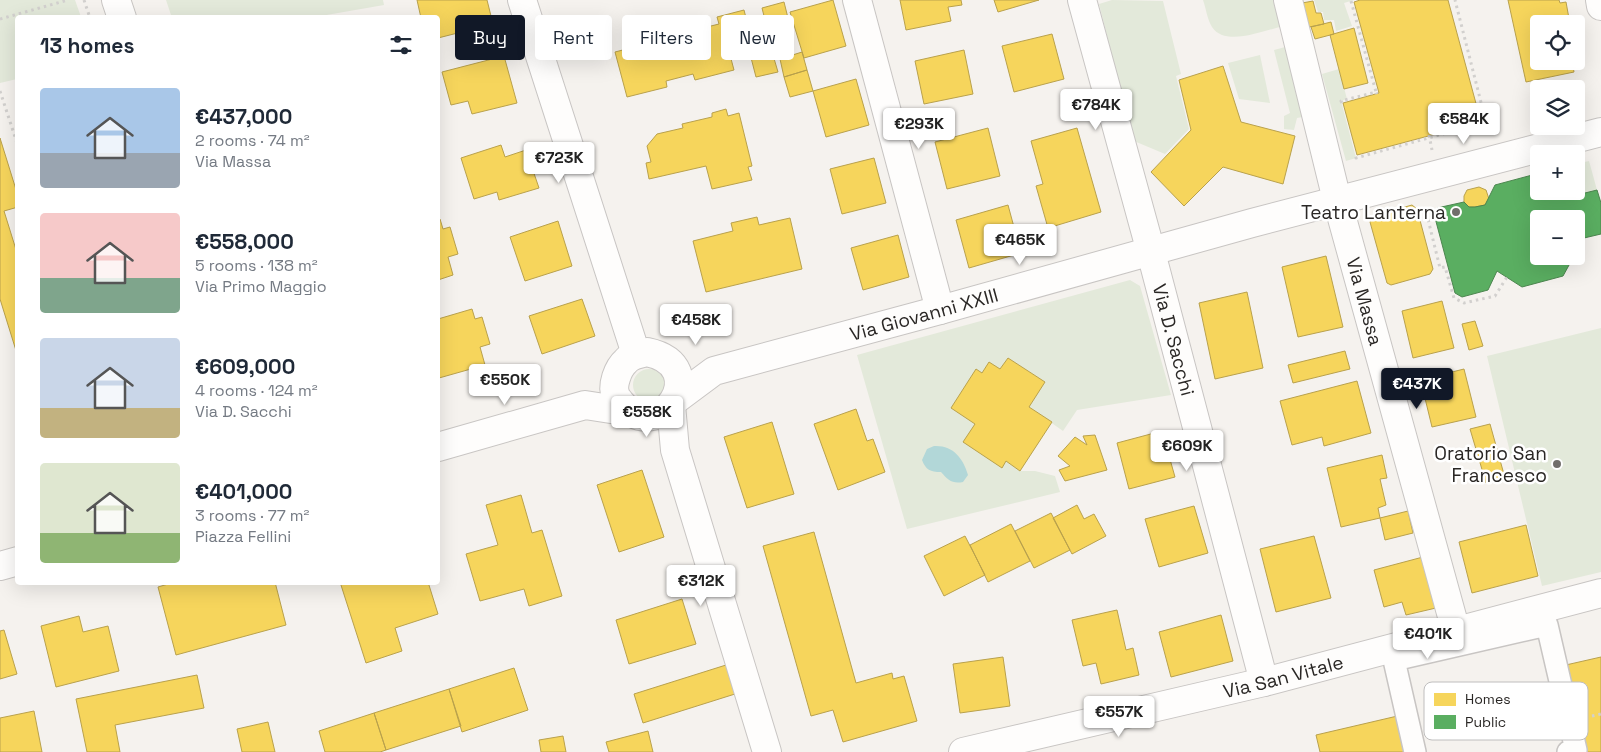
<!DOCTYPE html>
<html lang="en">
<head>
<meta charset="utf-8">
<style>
  body { margin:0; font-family:"Space Grotesk",sans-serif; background:#f6f6f7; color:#1f2937; height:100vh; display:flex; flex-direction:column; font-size:19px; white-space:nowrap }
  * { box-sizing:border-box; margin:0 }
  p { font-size:16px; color:#747a83 }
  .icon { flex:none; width:28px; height:28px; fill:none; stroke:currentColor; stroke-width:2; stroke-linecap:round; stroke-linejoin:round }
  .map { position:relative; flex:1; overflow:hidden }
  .panel { position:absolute; left:15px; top:15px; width:425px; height:570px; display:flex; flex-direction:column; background:#fff; border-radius:5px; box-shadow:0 5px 20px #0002 }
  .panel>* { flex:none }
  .hud { position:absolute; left:455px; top:15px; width:475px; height:45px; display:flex; gap:10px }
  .buttons { position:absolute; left:1530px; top:15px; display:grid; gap:10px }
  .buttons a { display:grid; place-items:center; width:55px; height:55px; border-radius:5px; background:#fff; box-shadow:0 5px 20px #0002; font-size:25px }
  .price { position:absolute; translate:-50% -42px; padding:0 11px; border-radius:5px; background:#fff; color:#222; font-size:16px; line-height:32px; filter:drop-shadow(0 1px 2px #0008) }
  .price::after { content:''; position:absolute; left:50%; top:30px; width:15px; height:11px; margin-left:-8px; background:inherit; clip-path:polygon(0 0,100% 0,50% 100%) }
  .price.selected { background:#111827; color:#fff }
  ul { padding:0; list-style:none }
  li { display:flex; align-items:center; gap:15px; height:125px; padding:0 25px }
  li span { display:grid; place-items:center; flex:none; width:140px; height:100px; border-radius:5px; color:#555 }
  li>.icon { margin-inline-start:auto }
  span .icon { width:60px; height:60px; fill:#fffc; stroke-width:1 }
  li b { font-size:21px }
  h2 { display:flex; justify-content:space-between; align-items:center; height:60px; padding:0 25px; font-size:21px }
  .pill { padding:0 18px; border-radius:5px; background:#fff; box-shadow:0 5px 20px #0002; font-size:18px; line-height:45px }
  .pill.selected { background:#111827; color:#fff }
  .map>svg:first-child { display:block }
  .green { fill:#e3e9da }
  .water { fill:#b2d7d8 }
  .homes { fill:#f6d55c; stroke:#b9a14c }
  .public { fill:#5aae61; stroke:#4c864f }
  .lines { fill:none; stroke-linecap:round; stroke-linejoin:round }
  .pedestrian-casing { stroke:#c8c5c3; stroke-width:24 }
  .minor-casing { stroke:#c8c5c3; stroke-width:30 }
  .path { stroke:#d2d0ce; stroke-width:3; stroke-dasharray:2.5 4; stroke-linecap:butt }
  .pedestrian { stroke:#fefdfc; stroke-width:21 }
  .minor { stroke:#fefdfc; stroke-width:28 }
  .poi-dot { fill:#716e6b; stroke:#fff; stroke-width:2 }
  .labels { text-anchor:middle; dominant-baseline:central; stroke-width:5; stroke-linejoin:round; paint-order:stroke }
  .poi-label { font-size:19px; fill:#2a2725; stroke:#fff; text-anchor:end }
  .street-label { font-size:19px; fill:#2a2725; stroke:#fff }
  .key { fill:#fff; stroke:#bfbebe; stroke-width:1 }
  .key-label { font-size:14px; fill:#2a2725 }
</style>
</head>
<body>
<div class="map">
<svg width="1601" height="752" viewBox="0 0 1601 752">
  <rect width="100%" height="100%" fill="#f5f2ee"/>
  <path class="green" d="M0,0H75L81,17L18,18L17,79L0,83Z
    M166,0H383L384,5L315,17L172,18Z
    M1112,0L1163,1L1181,74L1176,76L1189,129L1165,154L1134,141L1099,4Z
    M1203,0H1273L1280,27C1262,31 1225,47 1212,27C1207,19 1206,8 1203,0Z
    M1314,0H1354L1344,3L1352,26L1336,31L1334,20H1324L1323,12H1318Z
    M1289,46L1308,116L1297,118L1294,130L1284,129V116L1290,113L1274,50Z
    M1260,55L1270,103L1239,99L1228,63Z
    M1339,69L1347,99L1341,101L1356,158L1346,161L1322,74Z
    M1589,161L1597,190L1573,196L1565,191H1576V164Z
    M1130,280L1140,286L1171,395L1077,410L1063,431L1029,407L1045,382L1008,358L1000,369L989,362L982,373L976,369L951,408L975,424L1006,461L1020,471H1035L1055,476L1060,492L907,529L857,355Z
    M1601,328V572L1542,586L1487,356Z
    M633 385a16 16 0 1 1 32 0a16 16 0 1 1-32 0Z"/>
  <path class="water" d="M934,446C953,445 963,458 968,475L963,482C952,484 948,480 941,472C930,472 926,470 922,460L927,449Z"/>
  <path class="homes" d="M417,0H487L493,24L438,38V18H421Z
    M833,0L846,46L804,58L790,12Z
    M900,0H961L962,5L948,7L951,21L906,30Z
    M994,0H1039L998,12Z
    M1360,0H1448L1481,122L1357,155L1343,103L1379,93L1354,2Z
    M1508,0H1559L1560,3L1566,2L1570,24H1539V61H1572L1574,72L1526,82Z
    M1313,1L1316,13H1321L1324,24L1309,27L1302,3Z
    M784,2L788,18L766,24L762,8Z
    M744,10L754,49L730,55L734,70L695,80L693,74L666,81L667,87L627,97L615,52L650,43L648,37L686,27L687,32L719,24L717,17Z
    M1331,22L1334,34L1315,39L1311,27Z
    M1354,28L1368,83L1344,89L1330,35Z
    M1052,34L1064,79L1014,92L1002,46Z
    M770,45L778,72L756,77L749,50Z
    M964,50L973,94L924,104L915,61Z
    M802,52L807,70L784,77L780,59Z
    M504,56L517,103L472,114L468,101L451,105L442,72Z
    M1223,66L1241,122L1295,136L1283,184L1223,167L1184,206L1151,172L1191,130L1179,80Z
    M807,70L813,91L790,97L784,77Z
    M856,79L869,125L826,137L813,91Z
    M726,109L728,116L739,113L752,166L748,167L752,180L712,189L706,166L649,179L646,163L651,162L647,146L657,134L683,128L682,124L712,117V113Z
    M988,128L1000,176L947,189L935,142Z
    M1077,128L1101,212L1048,228L1036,186L1043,184L1031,141Z
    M0,138L18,196V207L4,211L18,256V357L0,299Z
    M501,145L505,157L526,150L539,188L499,200L497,192L474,199L461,158Z
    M874,158L886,203L842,214L830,169Z
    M1479,187L1486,190L1489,199L1485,205L1475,207H1469L1464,202V196L1467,190Z
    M1008,205L1021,253L969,268L956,220Z
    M1412,205L1417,209L1433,269L1430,274L1391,285L1387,283L1370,222L1373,216Z
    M757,217L759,225L790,218L802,269L706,292L693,241L733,231L731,223Z
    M440,219L443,229L450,227L458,254L448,257L453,275L438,280V220Z
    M558,221L572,266L525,281L510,237Z
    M898,235L909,277L863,290L851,248Z
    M1326,256L1343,327L1298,337L1282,267Z
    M1247,292L1263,368L1215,379L1199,303Z
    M582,299L595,336L542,354L529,316Z
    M1442,301L1454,348L1413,358L1402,311Z
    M472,309L475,319L482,317L490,344L480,347L485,365L439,378L438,373V319Z
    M1475,321L1483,346L1469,350L1462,324Z
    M1345,351L1350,369L1293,383L1288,365Z
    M1008,358L1045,382L1029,407L1052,422L1020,471L1006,461L1002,468L963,442L975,424L951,408L976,369L982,373L989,362L1000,369Z
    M1464,369L1476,417L1432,427L1422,386L1438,382L1436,376Z
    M1357,381L1371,433L1324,446L1322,437L1292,445L1280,401Z
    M856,409L867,441L873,439L885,472L838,490L814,424Z
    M772,422L794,494L747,508L724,437Z
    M1490,424L1505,478L1486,483L1470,429Z
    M1162,431L1175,477L1129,489L1117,443Z
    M1095,435L1107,470L1065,481L1059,470L1070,466L1058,456L1075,437L1087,445L1083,436Z
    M1382,455L1387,478L1380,479L1386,505L1378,508L1380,518L1341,527L1327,468Z
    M642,470L664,537L619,552L597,485Z
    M521,495L532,533L542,530L562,596L529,606L524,589L480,601L466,554L498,545L486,505Z
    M1077,505L1084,519L1094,514L1106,536L1072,554L1053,518Z
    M1194,506L1208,553L1159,567L1145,519Z
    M1408,511L1413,533L1385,540L1380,518Z
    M1051,513L1070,550L1034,568L1015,531Z
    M1011,524L1030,561L988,582L970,545Z
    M1526,525L1538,576L1472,593L1459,542Z
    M814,532L856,683L892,673L893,679L904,676L917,721L843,742L833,710L811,716L763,546Z
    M965,536L985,575L944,596L924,556Z
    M1314,536L1331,598L1276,612L1260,549Z
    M1423,557L1436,608L1406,615L1402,602L1384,607L1374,570Z
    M175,582H275L286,625L176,655L158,587Z
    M340,582H428L438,614L395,628L402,651L366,663Z
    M682,599L696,644L629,664L616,620Z
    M1117,610L1126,650L1133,648L1139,675L1101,684L1096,663L1083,666L1072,620Z
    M1221,615L1233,661L1171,677L1159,632Z
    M79,616L83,632L108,626L119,671L56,687L41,626Z
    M4,630L17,674L0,679V631Z
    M1003,657L1010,706L960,713L953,664Z
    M1601,657V752H1568L1557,667Z
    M726,665L735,694L643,723L634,694Z
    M514,668L528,710L462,732L449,689Z
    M197,675L204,708L115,725L120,752H87L76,699Z
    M449,689L461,726L386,750L374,713Z
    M34,711L42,752H0V718Z
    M374,713L386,750L380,752H325L319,731Z
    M1406,714L1415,752H1320L1316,735Z
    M268,722L275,752H242L237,729Z
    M648,731L653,752H609L606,742Z
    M563,736L566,752H541L539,740Z"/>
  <path class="public" d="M1536,174L1539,176V191H1565L1573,196L1597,190L1601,203V234L1584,238L1576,253V219H1539V256H1574L1563,276L1522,287L1497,271L1488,290L1462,297L1455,293L1434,214L1437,208L1464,202L1469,207H1475L1485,205L1495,185Z"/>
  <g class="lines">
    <g class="pedestrian-casing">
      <path id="pedestrian" d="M1415,752L1394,660L1547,625L1576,750L1568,752"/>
    </g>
    <g class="minor-casing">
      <g id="minor">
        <path d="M116,0L122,18"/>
        <path d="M522,0L636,354"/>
        <path d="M857,0L940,310"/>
        <path id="s1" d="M1082,0L1148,241L1264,682"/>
        <path id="s2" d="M1288,0L1337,200L1456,631"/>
        <path d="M1600,0L1601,6"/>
        <path d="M647,352C715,366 659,450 620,402C619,400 617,399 616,396C611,386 618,368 626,361C631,355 639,354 647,352Z"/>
        <path id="s3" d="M675,400L714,371L940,310L1252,223L1601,132"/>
        <path d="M671,405L675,450L767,752"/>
        <path d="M438,447L585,405L630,412"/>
        <path d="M0,566L18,561"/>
        <path id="s4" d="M963,752L1264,682L1601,593"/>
      </g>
    </g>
    <path class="path" d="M84,0L90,18
      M1351,1L1376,92
      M0,19L68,0
      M0,91L18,146
      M1342,103L1341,101L1376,92L1377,94
      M1429,135L1432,150
      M1356,157V158L1486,122L1455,0
      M1425,207L1440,268L1445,267L1454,298L1464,303L1495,296L1507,277
      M1592,716L1601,714"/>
    <use href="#pedestrian" class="pedestrian"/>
    <use href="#minor" class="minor"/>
  </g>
  <g class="poi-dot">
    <circle cx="1456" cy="212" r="5"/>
    <circle cx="1557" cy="464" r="5"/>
  </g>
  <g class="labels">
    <g class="poi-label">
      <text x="1446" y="212">Teatro Lanterna</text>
      <text x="1547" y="453">Oratorio San<tspan x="1547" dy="22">Francesco</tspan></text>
    </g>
    <g class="street-label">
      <text stroke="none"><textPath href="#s2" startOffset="311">Via Massa</textPath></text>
      <text stroke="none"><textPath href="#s3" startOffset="266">Via Giovanni XXIII</textPath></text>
      <text stroke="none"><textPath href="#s1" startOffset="352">Via D. Sacchi</textPath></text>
      <text stroke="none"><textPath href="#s4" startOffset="329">Via San Vitale</textPath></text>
    </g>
  </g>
  <rect x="1424" y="682" width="164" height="58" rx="8" class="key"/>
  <rect x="1434" y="693" width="22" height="13" fill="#f6d55c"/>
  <rect x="1434" y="715" width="22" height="14" fill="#5aae61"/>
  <g class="key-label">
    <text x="1465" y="704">Homes</text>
    <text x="1465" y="727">Public</text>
  </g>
</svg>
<div class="buttons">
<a><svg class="icon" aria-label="locate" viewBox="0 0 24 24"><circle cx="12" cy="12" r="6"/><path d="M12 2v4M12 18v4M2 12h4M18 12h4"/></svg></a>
<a><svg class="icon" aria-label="layers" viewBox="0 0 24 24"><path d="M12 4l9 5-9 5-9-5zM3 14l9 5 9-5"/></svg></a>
<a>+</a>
<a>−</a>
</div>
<b class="price" style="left:1096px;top:131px">€784K</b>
<b class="price" style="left:1464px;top:145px">€584K</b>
<b class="price" style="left:919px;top:150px">€293K</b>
<b class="price" style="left:559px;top:184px">€723K</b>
<b class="price" style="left:1020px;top:266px">€465K</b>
<b class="price" style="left:696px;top:346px">€458K</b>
<b class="price" style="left:505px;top:406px">€550K</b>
<b class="price selected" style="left:1417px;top:410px">€437K</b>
<b class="price" style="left:647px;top:438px">€558K</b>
<b class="price" style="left:1187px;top:472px">€609K</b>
<b class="price" style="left:701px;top:607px">€312K</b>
<b class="price" style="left:1428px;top:660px">€401K</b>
<b class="price" style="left:1119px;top:738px">€557K</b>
<div class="hud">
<a class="pill selected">Buy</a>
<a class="pill">Rent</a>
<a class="pill">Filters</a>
<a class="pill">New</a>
</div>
<section class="panel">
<h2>13 homes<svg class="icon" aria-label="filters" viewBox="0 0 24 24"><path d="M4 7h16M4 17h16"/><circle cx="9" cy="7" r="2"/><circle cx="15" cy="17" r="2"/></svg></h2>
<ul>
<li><span style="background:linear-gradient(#a9c7e8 65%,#9aa5b1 0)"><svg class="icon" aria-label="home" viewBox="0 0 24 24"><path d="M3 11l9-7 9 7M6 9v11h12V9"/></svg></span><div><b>€437,000</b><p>2 rooms · 74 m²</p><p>Via Massa</p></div></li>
<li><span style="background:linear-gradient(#f6c9c9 65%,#7fa58c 0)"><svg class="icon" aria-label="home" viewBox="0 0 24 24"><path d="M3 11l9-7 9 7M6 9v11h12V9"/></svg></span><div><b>€558,000</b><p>5 rooms · 138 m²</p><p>Via Primo Maggio</p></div></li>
<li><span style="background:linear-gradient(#c9d6e8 70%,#c2b280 0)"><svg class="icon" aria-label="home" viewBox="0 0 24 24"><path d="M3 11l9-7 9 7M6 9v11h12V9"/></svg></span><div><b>€609,000</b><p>4 rooms · 124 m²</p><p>Via D. Sacchi</p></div></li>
<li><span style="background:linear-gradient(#dfe7d0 70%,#8fb573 0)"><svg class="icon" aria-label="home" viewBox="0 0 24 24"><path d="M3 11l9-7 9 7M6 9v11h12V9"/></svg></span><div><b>€401,000</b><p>3 rooms · 77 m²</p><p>Piazza Fellini</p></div></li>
</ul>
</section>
</div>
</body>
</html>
